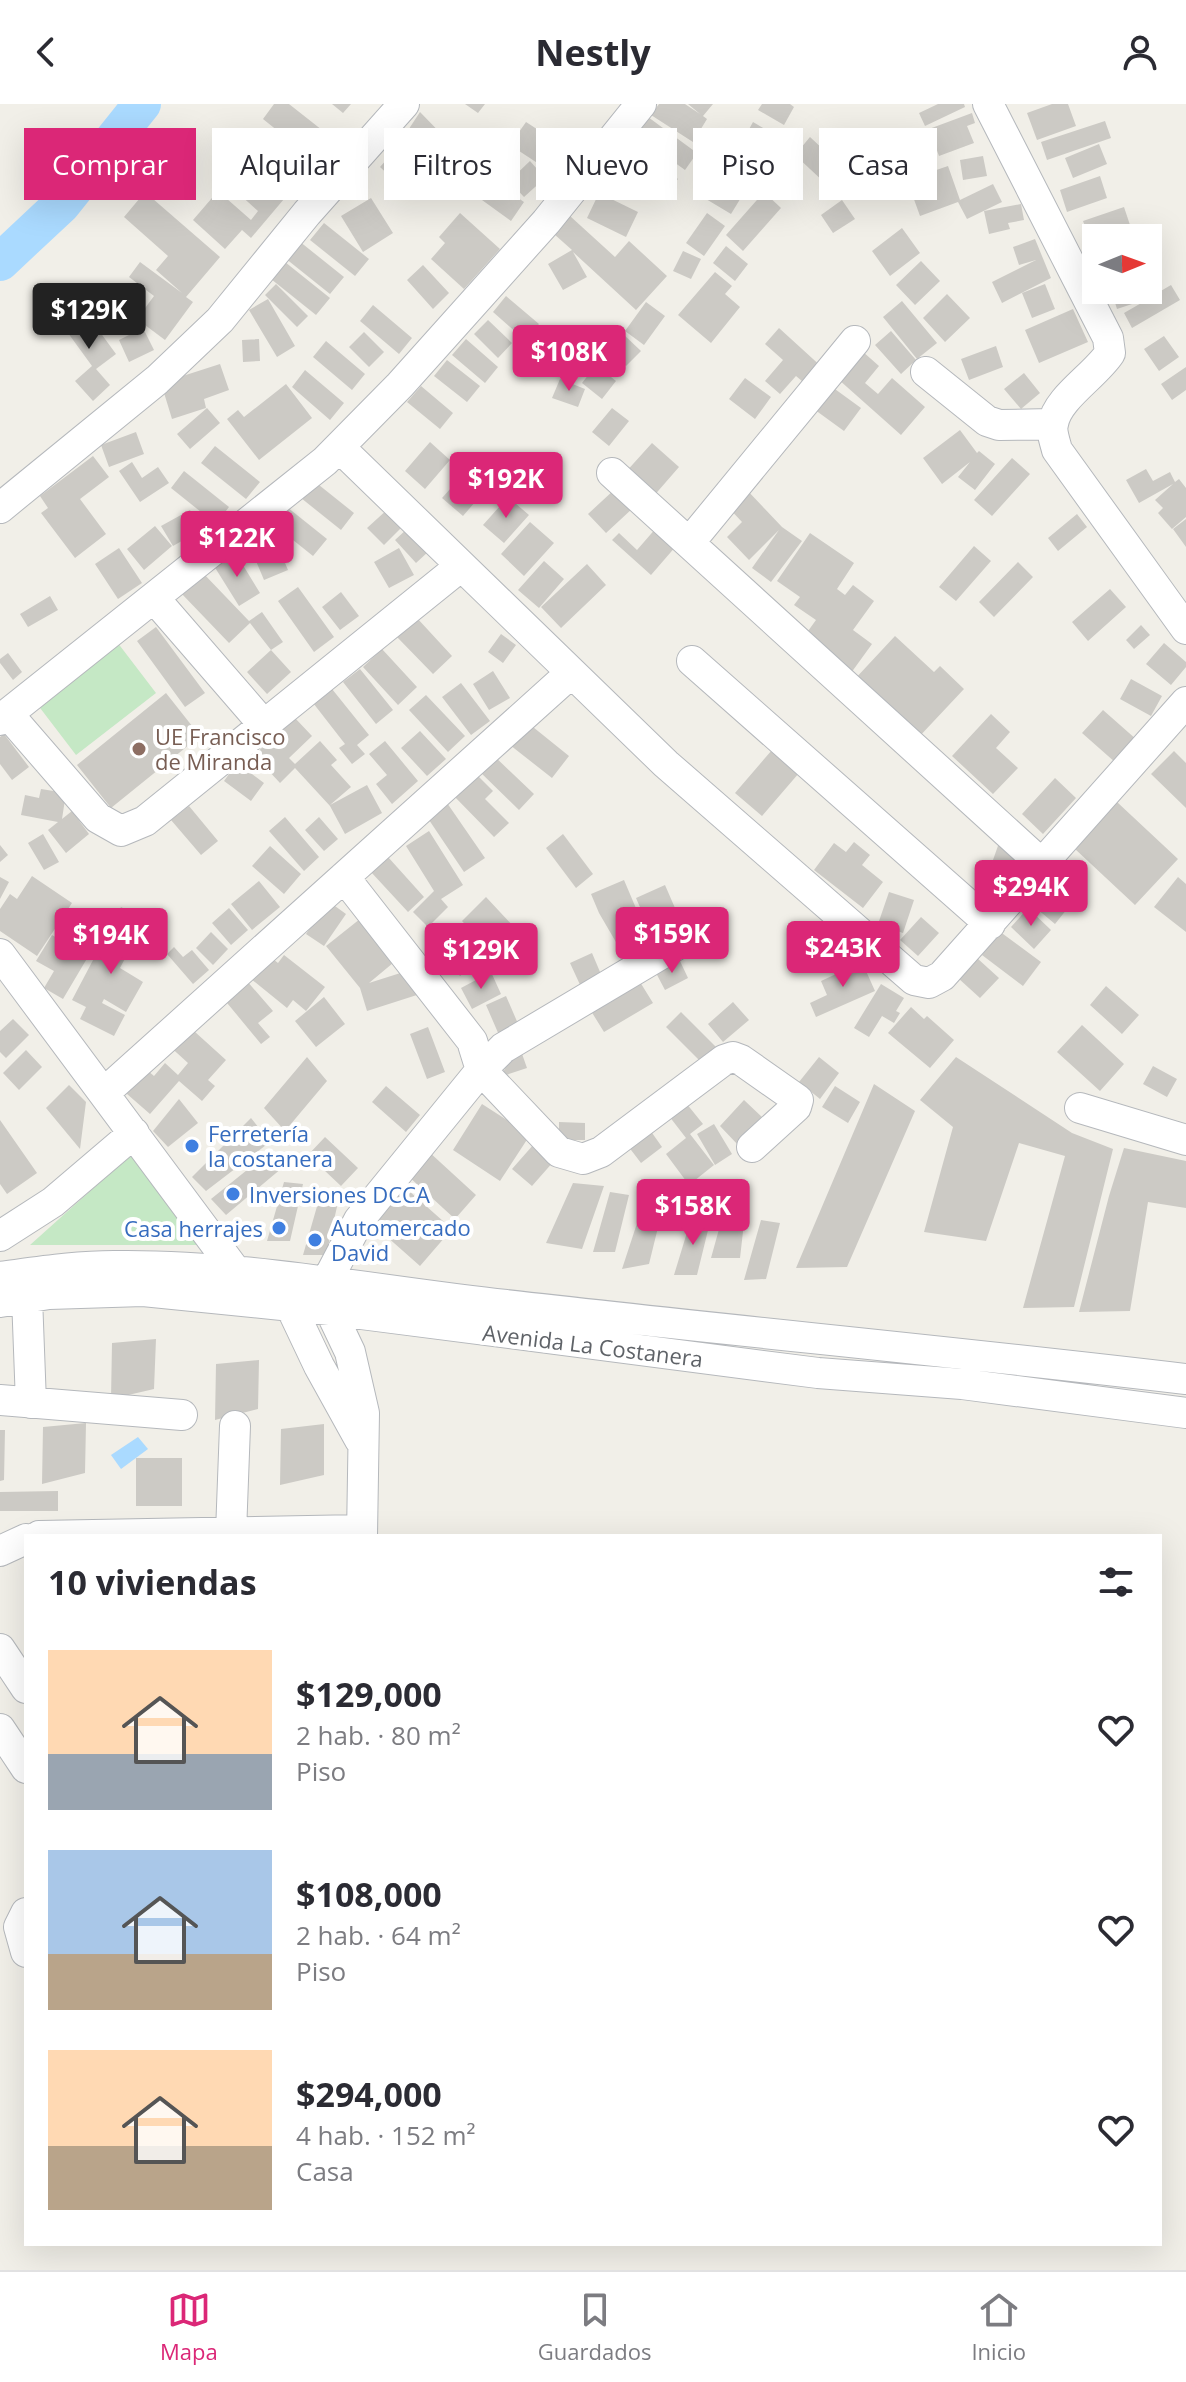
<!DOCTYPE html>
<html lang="es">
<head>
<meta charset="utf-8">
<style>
  body { margin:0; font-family:"Open Sans",sans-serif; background:#f2f2f3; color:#2b2b33; height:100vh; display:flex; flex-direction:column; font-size:30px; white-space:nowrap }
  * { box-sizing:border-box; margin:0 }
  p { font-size:26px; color:#7c7c81 }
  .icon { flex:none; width:44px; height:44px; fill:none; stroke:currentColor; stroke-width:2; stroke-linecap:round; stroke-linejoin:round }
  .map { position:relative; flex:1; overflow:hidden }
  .details { position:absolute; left:24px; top:1430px; width:1138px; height:712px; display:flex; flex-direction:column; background:#fff; border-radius:0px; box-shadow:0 8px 32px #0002 }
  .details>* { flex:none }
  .top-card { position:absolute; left:24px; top:24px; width:1138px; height:72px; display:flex; gap:16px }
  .needle { width:52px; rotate:89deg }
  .tools { position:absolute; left:1082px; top:120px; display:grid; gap:16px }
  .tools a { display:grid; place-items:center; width:80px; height:80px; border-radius:0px; background:#fff; box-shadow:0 8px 32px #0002; font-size:40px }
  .price { position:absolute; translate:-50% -68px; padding:0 18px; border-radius:8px; background:#db2777; color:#fff; font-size:26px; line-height:52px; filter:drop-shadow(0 2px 4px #0008) }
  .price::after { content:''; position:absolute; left:50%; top:48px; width:24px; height:18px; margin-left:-12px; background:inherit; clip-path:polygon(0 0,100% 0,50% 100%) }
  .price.active { background:#222; color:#fff }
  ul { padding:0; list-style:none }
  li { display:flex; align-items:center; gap:24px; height:200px; padding:0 24px }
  li span { display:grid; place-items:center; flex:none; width:224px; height:160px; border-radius:0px; color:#555 }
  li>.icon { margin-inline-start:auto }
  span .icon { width:96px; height:96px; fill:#fffc; stroke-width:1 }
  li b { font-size:34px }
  h2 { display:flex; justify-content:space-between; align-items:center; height:96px; padding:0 24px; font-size:34px }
  .tag { padding:0 28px; border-radius:0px; background:#fff; box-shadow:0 8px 32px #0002; font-size:28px; line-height:72px }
  .tag.active { background:#db2777; color:#fff }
  header { display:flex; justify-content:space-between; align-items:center; height:104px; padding:0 24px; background:#fff; font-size:36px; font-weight:700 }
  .tabs { display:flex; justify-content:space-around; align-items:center; height:112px; border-top:2px solid #e1e1e2; background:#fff; font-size:22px; color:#7c7c81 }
  .tabs a { display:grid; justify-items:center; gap:4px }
  .tabs .active { color:#db2777 }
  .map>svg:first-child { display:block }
  .green { fill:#c5e8c5 }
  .water { fill:#aadaff }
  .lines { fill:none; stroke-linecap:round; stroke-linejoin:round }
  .river { stroke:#aadaff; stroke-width:38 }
  .building { fill:#cccac5 }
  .minor-casing { stroke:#b5b8bc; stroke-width:32 }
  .minor { stroke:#fff; stroke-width:30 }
  .education-dot { fill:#8d6e63; stroke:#fff; stroke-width:3 }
  .shop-dot { fill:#3f7fe0; stroke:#fff; stroke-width:3 }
  .labels { text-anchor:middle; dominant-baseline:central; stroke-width:8; stroke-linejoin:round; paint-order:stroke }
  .education-label { font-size:22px; fill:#785e54; stroke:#fff; text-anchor:start }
  .shop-label { font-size:22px; fill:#366cbe; stroke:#fff; text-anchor:start }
  .street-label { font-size:22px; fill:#5f6368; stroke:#fff }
</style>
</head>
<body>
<header><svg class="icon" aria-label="back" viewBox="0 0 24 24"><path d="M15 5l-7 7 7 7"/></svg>Nestly<svg class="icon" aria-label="person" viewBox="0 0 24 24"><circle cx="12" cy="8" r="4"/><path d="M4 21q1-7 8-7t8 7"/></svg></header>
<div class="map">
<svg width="1186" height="2166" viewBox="0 0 1186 2166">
  <rect width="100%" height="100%" fill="#f1efe8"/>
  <path class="green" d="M114,534L156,589L76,651L34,596Z
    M136,1046L208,1141H30Z"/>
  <path class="water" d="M138,1333L148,1345L121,1365L111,1351Z"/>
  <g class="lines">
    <path class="river" d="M0,158L62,100L142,0"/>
  </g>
  <path class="building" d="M274,0H289L322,26L304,48L263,15Z
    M332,0H351L343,9Z
    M465,0H485L478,9Z
    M659,0H685L700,10L688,0H713L703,12L707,15L693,38L651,11Z
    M762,0H790L794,3L784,21L758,6Z
    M938,0H964L965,3L925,22L919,9Z
    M1052,0H1068L1076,22L1037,36L1027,9Z
    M420,8L455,44L440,67L399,40Z
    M972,9L975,19L967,22L974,39L939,52L929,25Z
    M648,13L697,49L685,66L635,30Z
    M1105,17L1111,34L1047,56L1041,38Z
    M526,18L560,40L545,64L510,41Z
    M753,18L778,33L768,51L743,36Z
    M272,31L304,56L289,75L257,51Z
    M810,33L841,62L825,79L795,51Z
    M1099,40L1107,60L1073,74L1065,54Z
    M642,42L678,75L666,89L629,56Z
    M396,45L428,73L411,92L380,63Z
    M983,52L987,72L963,76L960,56Z
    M530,57L545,74L524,93L509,77Z
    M627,60L654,79L644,95L617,76Z
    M948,62L960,96L993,80L1002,98L967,115L958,98L920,112L907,76Z
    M255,69L284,95L251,134L242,126L225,145L193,116L218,87L251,116L258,107L238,89Z
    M1100,72L1107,94L1067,108L1060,86Z
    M717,77L742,92L731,110L706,95Z
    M495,78L524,98L511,117L482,96Z
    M145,88L220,153L186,193L193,198L165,236L137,215L154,192L129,173L140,158L182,189L156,166L168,152L124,113Z
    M764,88L781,104L743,147L726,131Z
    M599,89L638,108L626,133L587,114Z
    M371,94L393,129L363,148L341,112Z
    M842,96L855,115L833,129L821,111Z
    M1021,100L1024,116L1008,119L1010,125L989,130L984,107Z
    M1124,103L1131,124L1096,134L1091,138L1083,117Z
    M460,109L500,145L464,185L431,155L445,139L439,133Z
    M707,109L725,122L704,152L686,139Z
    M570,112L615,153L629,137L667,172L636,206L573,148L587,173L563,186L548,160L572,146L554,130Z
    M324,119L369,155L355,172L310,136Z
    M902,124L920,149L890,172L872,147Z
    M1035,135L1051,174L1002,199L992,178L1036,156L1019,161L1013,143Z
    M299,137L344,173L330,190L285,154Z
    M726,142L748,160L735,177L713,159Z
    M683,147L701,155L691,175L673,167Z
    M921,157L940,177L915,201L896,181Z
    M285,158L330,194L316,211L271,175Z
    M423,161L449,189L433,205L407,176Z
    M1151,166L1159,188L1171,181L1180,196L1132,224L1124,209L1150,194L1117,205L1111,186H1148V167Z
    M715,168L732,182L725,190L740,203L711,239L678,211Z
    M276,180L308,212L297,223L265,191Z
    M1045,180L1055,205L1032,214L1022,189Z
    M947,190L970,214L945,238L923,214Z
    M506,192L539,220L525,236L493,208Z
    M268,195L295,242L277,253L249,206Z
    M902,197L937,239L917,255L883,213Z
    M646,198L665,212L644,241L625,227Z
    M373,201L412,234L399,250L360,217Z
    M81,202L116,250L96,265L110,281L93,297L75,277L92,262L60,218Z
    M1073,205L1088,238L1039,259L1025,226Z
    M488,216L512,239L498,254L474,230Z
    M143,224L154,246L129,258L119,236Z
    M779,224L824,265L809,283L796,272L780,290L765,277L783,256L765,240Z
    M891,227L916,256L901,270L875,241Z
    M364,228L384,248L369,263L349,243Z
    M623,230L641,247L626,262L608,245Z
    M1164,232L1179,253L1159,267L1144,245Z
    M259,235L260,257L243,258L242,236Z
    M466,235L498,263L485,279L452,251Z
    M326,237L365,270L352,286L313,253Z
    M996,242L1003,263L969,276L961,255Z
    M862,247L879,262L865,279L878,290L892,274L925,303L901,331L838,275Z
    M447,256L480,282L467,298L434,272Z
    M220,260L229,286L204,295L206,304L172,315L161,279Z
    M596,261L616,277L602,295L582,279Z
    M1186,263V286L1172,296L1161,280Z
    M305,266L344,299L330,316L292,283Z
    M1024,269L1040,289L1021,305L1004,285Z
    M745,274L771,293L755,315L729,295Z
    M560,275L585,285L578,303L552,294Z
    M286,280L312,314L259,356L227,315L238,306L244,313Z
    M828,280L861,304L844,327L811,303Z
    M421,282L453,309L440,325L407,298Z
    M207,304L220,319L190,345L177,330Z
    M612,304L629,317L609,342L592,328Z
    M960,326L977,349L979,347L995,360L975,386L958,373L970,358L942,380L923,354Z
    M136,328L144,350L109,363L101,341Z
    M430,338L450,356L425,385L405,367Z
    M652,339L679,363L652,394L624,370Z
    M215,342L260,378L246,395L201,359Z
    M93,352L109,373L80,395L106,430L75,454L41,409L48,404L40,392Z
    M1012,354L1030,370L992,412L974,396Z
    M132,358L142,374L158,363L169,379L140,398L119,367Z
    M468,365L488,383L463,412L442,394Z
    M1146,365L1153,377L1170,368L1175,378L1179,375L1186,384V413L1172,425L1158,409L1163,404L1155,396L1173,380L1139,399L1126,376Z
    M184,367L229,403L216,420L171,384Z
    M309,373L354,409L341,426L296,390Z
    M615,385L633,404L606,429L588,410Z
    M746,385L782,423L802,437L771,478L752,464L779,426L749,456L727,433L742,418L728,403Z
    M508,393L529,411L504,439L483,421Z
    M282,399L327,435L313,452L268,416Z
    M389,404L405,420L384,441L367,424Z
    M190,406L201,426L173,442L161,422Z
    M1077,410L1087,423L1058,447L1048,434Z
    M1186,415V443L1173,425Z
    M530,418L554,439L524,472L501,450Z
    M269,421L288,466L264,476L245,431Z
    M155,422L172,442L144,466L127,445Z
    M657,423L677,441L651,471L612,436L619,429L637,446Z
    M408,424L429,447L416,459L395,436Z
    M810,429L854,459L837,485L845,491L853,481L874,497L853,526L872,540L851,569L803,534L816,516L794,501L800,493L777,477Z
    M974,442L991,457L956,497L939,483Z
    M119,444L142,479L118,495L95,460Z
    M399,444L414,471L389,484L374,458Z
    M235,448L260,489L239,502L214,462Z
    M544,457L564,475L539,504L518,486Z
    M1018,458L1033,473L994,513L979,498Z
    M587,460L606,481L561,524L541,503Z
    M202,468L249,517L262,508L283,538L271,546L291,568L267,590L247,568L271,546L250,519L229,539L181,489Z
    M298,483L334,533L314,548L278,497Z
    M1110,485L1126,503L1088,537L1072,518Z
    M341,488L359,512L340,526L322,503Z
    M50,492L58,506L28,523L20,510Z
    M417,514L452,552L433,570L397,533Z
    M1141,521L1150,531L1134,545L1126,536Z
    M156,523L205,589L185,603L137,537Z
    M501,530L516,541L503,559L488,548Z
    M895,532L934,568L940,562L964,585L917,635L854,576Z
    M1164,539L1186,558V563L1171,581L1146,560Z
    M382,545L417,583L398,601L363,563Z
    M8,549L22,568L13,576L0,559V555Z
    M360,565L393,606L376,620L343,578Z
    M493,567L510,594L489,606L473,580Z
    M1131,575L1162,592L1151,612L1120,595Z
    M461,579L490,617L471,631L442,593Z
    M328,580L369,631L357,641L365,650L352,660L339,644L345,640L310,595Z
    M166,589L200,632L111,704L77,661Z
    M426,591L465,632L448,648L409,606Z
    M1103,606L1137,636L1116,659L1082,629Z
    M991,610L1010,628L996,644L1018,664L993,690L952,652Z
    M295,614L312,632L289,654L295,660L320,637L337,656L331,661L351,683L330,701L367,681L382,709L345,730L330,702L295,664L280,679L254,651Z
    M528,619L569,652L552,674L510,641Z
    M420,627L446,655L427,672L401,644Z
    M4,630L29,663L12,676L0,660V633Z
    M385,637L418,677L392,700L376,680L387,671L369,650Z
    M772,646L799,669L762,712L735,689Z
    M1174,647L1186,659V704L1151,670Z
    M492,650L534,690L519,706L477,665Z
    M237,659L264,679L251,697L224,677Z
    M474,668L493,687L485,695L509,719L494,733L452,690Z
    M1055,674L1076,694L1043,730L1022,710Z
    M41,685L66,689L62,715L72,707L89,730L66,749L48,726L58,718L21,711L25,691L39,694Z
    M445,696L485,754L464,768L425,710Z
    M1117,698L1178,755L1135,801L1075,745Z
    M189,702L218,737L201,751L171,716Z
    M285,713L319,753L304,767L269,727Z
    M319,713L338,735L324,747L305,726Z
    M429,727L463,781L441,795L448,803L428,823L413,808L434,787L406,742Z
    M43,730L59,758L44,766L28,739Z
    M563,730L593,770L576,784L546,744Z
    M854,738L870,751L862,761L883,778L863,804L814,766L834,739L846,748Z
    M999,739L1024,748L1013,779L988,770Z
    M0,741L8,751L0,758Z
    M270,742L301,770L284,790L252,762Z
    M388,753L424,793L408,808L371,768Z
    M32,772L72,799L37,852L0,827V805L10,790L17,795Z
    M0,773L9,778L0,795Z
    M1178,773L1186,780V828L1154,803Z
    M624,776L655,849L627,857L599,809L591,790Z
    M259,777L280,803L252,826L231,800Z
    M1047,779L1071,800L1055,820L1030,799Z
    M665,781L685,827L656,840L636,794Z
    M889,788L914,796L903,829L878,820Z
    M486,793L514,823L490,847L462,817Z
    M328,797L346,810L324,842L306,830Z
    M121,803L145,816L120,864L143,878L126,908L104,895L102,899L125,911L114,932L80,915L86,903L72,896Z
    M229,804L248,826L231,841L212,819Z
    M1028,804L1051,826L1034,845L1011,823Z
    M90,808L108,819L63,895L44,884L54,867L36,857L52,831L71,842Z
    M365,811L399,854L369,879L413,865L420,890L367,907L360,884L326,842Z
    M921,813L939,829L918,852L900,836Z
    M999,827L1041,858L1023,882L982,851Z
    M211,828L228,845L213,861L196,844Z
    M466,839L479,857L460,872L446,854Z
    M174,843L183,853L192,846L209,866L193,880L167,850Z
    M263,847L278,859L284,851L325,883L306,907L293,896L287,904L245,870Z
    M592,849L603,875L582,885L570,859Z
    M977,854L999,874L980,894L958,874Z
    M680,857L688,874L665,886L656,869Z
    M862,858L875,887L816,913L810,899L827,891L821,877Z
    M491,868L501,890L472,905L461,884Z
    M240,869L273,907L258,919L270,933L261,940L218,888Z
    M640,878L653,899L604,928L591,907Z
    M881,880L904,894L896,907L900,909L894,919L882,912L869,933L854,924Z
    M1106,882L1139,911L1122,930L1090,901Z
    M506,892L519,922L499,931L486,901Z
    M324,893L345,920L316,943L295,917Z
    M733,898L749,916L723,938L708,920Z
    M911,903L924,915L927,912L954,936L930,964L888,929Z
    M681,908L719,946L704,961L666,923Z
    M13,915L29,931L6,954L0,948V927Z
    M184,918L226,956L208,976L215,982L202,997L179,977L150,1010L119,983L140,960L154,972L165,959L178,971L188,959L166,939Z
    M1082,921L1124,960L1100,987L1057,948Z
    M428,923L445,968L427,975L410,930Z
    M26,946L42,963L19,986L3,969Z
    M521,947L527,964L500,973L509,958Z
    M307,953L327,977L285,1027L264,1004Z
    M819,953L839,969L820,995L799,978Z
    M956,953L1072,1029L1113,1045L1074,1203L1023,1204L1065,1052L1019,1039L986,1137L924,1128L953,1023L920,996Z
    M1153,962L1177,975L1167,993L1143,980Z
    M874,980L915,1007L847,1163L796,1164Z
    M69,981L86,998L80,1045L46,1004Z
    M386,982L420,1011L406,1028L372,998Z
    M835,982L860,998L848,1019L822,1003Z
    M179,995L198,1019L168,1043L153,1027Z
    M744,996L763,1014L738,1041L720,1022Z
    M686,999L703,1020L690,1030L714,1061L689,1081L666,1050L686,1034L669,1012Z
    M482,1000L530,1031L500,1077L453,1046Z
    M251,1014L270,1038L206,1087L192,1073Z
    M0,1016L37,1069L7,1090L0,1080Z
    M559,1018L585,1019V1036H559Z
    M714,1020L732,1050L715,1061L697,1030Z
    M650,1026L662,1043L641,1059L628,1042Z
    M325,1033L358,1064L341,1082L308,1051Z
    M534,1040L554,1057L532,1082L512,1065Z
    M1124,1044L1186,1057V1104L1148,1098L1130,1207L1079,1208L1109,1092Z
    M428,1047L476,1091L455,1115L407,1071Z
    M268,1049L282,1064L226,1111L211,1095Z
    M284,1078L303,1080L290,1137H267Z
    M400,1079L452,1125L420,1162L368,1116Z
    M573,1079L604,1082L582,1145L546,1139Z
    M610,1088L629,1091L615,1148H593Z
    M320,1092L339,1094L326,1151H303Z
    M643,1101L663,1103L649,1160L622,1165Z
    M692,1112L711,1114L697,1171H674Z
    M761,1116L780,1119L766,1175L744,1176Z
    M721,1118L744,1119L740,1154H711Z
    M156,1235L154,1285L111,1295L112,1239Z
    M259,1256L258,1305L215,1316L216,1260Z
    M86,1319L85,1369L42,1380L43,1323Z
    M324,1320V1371L280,1381L281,1325Z
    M0,1326H5L4,1376L0,1377Z
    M136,1354H182V1402H136Z
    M58,1387V1407H0V1388Z"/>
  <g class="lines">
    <g class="minor-casing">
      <path id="minor" d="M988,0L1108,234L1110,249C1095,272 1057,294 1053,320C1051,327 1055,338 1057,346L1186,525
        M926,268L987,317L999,321L1052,320
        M339,343L666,660L914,876L929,879L942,872L1186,598
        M612,369L1043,761
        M0,404L157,276L220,216L307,109L404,0
        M689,439L855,237
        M154,494L264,621
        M692,557L990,820
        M8,610L98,714L121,727L145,717L461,462
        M0,616L325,357L400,281L546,118L641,0
        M344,773L472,937L481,966L359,1116L327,1177L330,1206L350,1248L364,1309L362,1432
        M693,831L503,944L481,966L559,1048L583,1055L601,1048L724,956L733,953L741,956L798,996L796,1003L752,1043
        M0,850L237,1169
        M104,989L571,569
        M1080,1004L1186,1036
        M0,1132L53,1098L134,1029
        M0,1173C38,1168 76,1162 114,1162C244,1160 377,1187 506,1201C733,1227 959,1248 1186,1275
        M27,1193L31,1299
        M0,1198L49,1190L143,1187L330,1206L818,1269L962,1280L1186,1309
        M291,1203L319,1262L360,1336
        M0,1296L182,1311
        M231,1429L235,1322
        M39,1432L362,1426
        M0,1447L26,1435
        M0,1545L26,1584
        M0,1625L26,1664
        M26,1809L19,1823L26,1848"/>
    </g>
    <use href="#minor" class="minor"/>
  </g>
  <circle class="education-dot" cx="139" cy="645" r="8"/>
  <g class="shop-dot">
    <circle cx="192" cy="1042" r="8"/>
    <circle cx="233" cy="1090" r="8"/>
    <circle cx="279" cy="1124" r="8"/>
    <circle cx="315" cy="1136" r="8"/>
  </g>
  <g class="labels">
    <g class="education-label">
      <text x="155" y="632">UE Francisco<tspan x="155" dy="25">de Miranda</tspan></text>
    </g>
    <g class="shop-label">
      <text x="208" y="1029">Ferretería<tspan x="208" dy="25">la costanera</tspan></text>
      <text x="249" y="1090">Inversiones DCCA</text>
      <text x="331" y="1123">Automercado<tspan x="331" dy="25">David</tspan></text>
      <text x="263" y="1124" text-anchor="end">Casa herrajes</text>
    </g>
    <g class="street-label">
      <text transform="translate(593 1241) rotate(7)">Avenida La Costanera</text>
    </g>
  </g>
</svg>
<div class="tools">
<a><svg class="needle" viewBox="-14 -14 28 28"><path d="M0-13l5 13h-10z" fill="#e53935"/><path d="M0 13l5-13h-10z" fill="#7c7c81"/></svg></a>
</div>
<b class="price active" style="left:89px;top:247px">$129K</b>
<b class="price" style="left:569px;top:289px">$108K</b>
<b class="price" style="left:506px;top:416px">$192K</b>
<b class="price" style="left:237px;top:475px">$122K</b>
<b class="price" style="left:1031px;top:824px">$294K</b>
<b class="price" style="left:672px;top:871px">$159K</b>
<b class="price" style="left:111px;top:872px">$194K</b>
<b class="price" style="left:843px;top:885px">$243K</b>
<b class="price" style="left:481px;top:887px">$129K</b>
<b class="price" style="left:693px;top:1143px">$158K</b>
<div class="top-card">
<a class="tag active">Comprar</a>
<a class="tag">Alquilar</a>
<a class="tag">Filtros</a>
<a class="tag">Nuevo</a>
<a class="tag">Piso</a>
<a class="tag">Casa</a>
</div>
<section class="details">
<h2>10 viviendas<svg class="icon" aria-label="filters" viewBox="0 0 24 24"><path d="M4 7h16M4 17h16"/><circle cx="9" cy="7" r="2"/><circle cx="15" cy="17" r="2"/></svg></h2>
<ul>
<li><span style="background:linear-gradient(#ffd9b3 65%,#9aa5b1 0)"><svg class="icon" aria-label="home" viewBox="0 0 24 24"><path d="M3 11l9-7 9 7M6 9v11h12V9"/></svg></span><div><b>$129,000</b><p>2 hab. · 80 m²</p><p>Piso</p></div><svg class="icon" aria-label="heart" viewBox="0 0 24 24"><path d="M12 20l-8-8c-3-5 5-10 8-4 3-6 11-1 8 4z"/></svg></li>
<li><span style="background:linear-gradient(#a9c7e8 65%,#b9a48a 0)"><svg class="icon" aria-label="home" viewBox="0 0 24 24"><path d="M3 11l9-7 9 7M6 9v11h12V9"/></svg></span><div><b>$108,000</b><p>2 hab. · 64 m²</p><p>Piso</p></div><svg class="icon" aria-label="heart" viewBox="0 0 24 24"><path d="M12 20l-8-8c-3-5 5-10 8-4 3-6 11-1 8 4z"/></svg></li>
<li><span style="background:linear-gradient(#ffd9b3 60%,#b9a48a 0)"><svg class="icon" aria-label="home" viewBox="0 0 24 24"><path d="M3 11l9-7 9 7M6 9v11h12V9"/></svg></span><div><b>$294,000</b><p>4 hab. · 152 m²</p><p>Casa</p></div><svg class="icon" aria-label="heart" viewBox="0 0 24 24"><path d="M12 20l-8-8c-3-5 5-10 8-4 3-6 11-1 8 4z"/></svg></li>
</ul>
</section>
</div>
<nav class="tabs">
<a class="active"><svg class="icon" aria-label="map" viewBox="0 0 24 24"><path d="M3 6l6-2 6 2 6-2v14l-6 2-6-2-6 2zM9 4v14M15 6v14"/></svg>Mapa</a>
<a><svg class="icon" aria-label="saved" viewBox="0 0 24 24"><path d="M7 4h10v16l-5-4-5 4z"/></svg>Guardados</a>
<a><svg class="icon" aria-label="home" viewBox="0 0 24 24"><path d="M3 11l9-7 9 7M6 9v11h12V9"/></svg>Inicio</a>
</nav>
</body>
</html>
